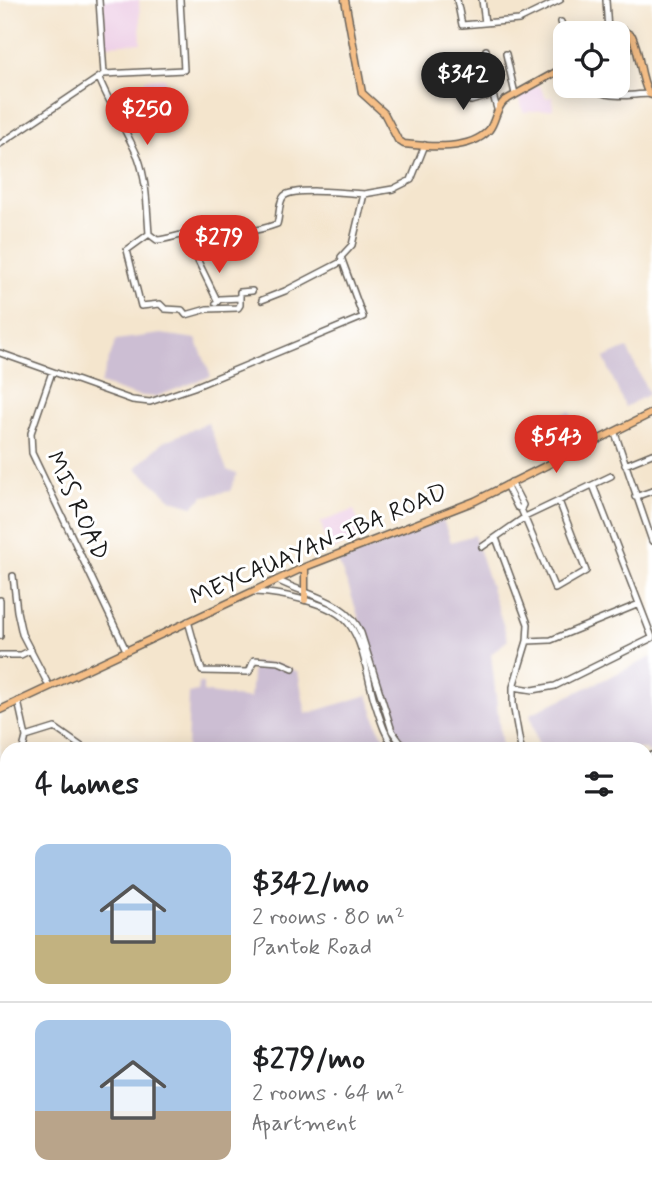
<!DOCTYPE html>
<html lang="en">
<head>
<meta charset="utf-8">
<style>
  body { margin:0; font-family:Mynerve,sans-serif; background:#f2f2f2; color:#202124; height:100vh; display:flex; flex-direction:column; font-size:26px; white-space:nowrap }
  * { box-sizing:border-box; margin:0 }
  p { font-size:23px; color:#757577 }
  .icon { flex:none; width:38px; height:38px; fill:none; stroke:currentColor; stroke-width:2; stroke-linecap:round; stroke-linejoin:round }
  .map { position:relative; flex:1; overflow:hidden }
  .panel { position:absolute; left:0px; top:742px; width:653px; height:450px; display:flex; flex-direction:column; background:#fff; border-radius:21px 21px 0 0; box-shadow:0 4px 18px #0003 }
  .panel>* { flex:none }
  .controls { position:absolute; left:553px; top:21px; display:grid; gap:14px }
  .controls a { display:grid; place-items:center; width:77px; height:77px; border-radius:14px; background:#fff; box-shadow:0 4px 18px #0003; font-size:35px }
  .price { position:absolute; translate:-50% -60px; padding:0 16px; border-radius:24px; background:#d93025; color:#fff; font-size:23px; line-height:46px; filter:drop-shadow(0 2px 4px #0008) }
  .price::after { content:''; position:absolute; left:50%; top:42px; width:21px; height:16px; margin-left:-10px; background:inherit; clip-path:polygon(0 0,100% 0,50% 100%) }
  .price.selected { background:#222; color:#fff }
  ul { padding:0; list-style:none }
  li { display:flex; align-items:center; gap:21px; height:175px; padding:0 35px }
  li+li { border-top:2px solid #e0e0e0 }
  li span { display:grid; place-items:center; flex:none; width:196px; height:140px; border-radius:14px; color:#555 }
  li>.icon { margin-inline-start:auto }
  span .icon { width:84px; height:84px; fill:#fffc; stroke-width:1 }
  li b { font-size:30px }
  h2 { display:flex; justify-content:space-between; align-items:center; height:84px; padding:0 35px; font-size:30px }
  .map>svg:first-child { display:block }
  .built { fill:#eed0e7 }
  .industrial { fill:#ccbed3 }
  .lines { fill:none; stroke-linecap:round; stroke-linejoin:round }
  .river { stroke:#41acc1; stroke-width:9 }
  .minor-casing { stroke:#68625a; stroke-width:8 }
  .major-casing { stroke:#68625a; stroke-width:9 }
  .minor { stroke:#fff; stroke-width:5 }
  .major { stroke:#f5be86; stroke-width:6 }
  .labels { text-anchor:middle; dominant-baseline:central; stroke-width:6; stroke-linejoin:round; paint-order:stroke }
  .street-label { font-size:24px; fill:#1c1c1c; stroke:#fff }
</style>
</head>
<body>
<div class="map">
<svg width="652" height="1191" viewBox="0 0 652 1191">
  <rect width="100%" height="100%" fill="#fff"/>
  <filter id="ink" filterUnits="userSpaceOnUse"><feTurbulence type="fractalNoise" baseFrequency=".0143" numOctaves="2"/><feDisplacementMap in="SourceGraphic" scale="14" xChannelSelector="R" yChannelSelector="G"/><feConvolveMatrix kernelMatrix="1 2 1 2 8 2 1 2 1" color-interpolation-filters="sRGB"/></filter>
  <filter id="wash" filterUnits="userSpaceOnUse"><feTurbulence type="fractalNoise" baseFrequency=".00686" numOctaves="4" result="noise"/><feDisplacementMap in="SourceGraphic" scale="28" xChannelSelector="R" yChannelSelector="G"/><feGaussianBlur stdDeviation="1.57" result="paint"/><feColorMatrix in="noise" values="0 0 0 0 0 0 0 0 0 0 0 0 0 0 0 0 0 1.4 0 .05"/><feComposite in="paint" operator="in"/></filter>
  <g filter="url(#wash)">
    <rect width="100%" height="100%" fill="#f4e5cd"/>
    <path class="built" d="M103,0H139L141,43L105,45Z
      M165,78L166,109L146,110L145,79Z
      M539,85L546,98L552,97L553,109L523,112L519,95Z
      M354,510L363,536L328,552L321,522Z
      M0,920H7V967L0,966Z"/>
    <path class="industrial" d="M161,334L196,339L211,376L155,397L134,395L100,384L116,340Z
      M627,348L649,394L625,407L604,358Z
      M570,411L575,422L530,441L525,429Z
      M208,423L227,470L237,474L230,491L204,496L193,506L172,500L136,468L163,442Z
      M443,520L451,542L474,535L508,640L491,654L502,749H410L402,743L397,736L349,588L338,562Z
      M652,657V751L646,754V749H539L530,714Z
      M253,663L279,664L298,672L306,714L368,695L378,727L391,749H187L189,693L198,691L199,683H203V692L250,699Z"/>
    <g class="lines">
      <path class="river" d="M646,989V998
        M518,1191L527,1185"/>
    </g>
  </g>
  <g filter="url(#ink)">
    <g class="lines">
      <g class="minor-casing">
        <path id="minor" d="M99,0L104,74
          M457,0L462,25L519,20L560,0
          M482,0L485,23
          M606,0L608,31
          M561,22L565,35
          M486,50L493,95L497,109
          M506,54L515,94
          M467,77L471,101L493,95
          M99,78C110,105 126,130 138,157C147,181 147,209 149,234L157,240C170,239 182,233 195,233C228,231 245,236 277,224C280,216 278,202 284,196C294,187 350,193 364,194
          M587,86C611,100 623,95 649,94
          M0,144L104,74L184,70L180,0
          M192,233L198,261L217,300
          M149,234L127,250L141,306L160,304L165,309L182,310L186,315L207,309L238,308L240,305V292L252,291
          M262,300L285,291L341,262
          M216,303L220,299L240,298
          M0,353L132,400L150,402L194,387L363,317L341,257L352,245L364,194L393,189L411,180L425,145
          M52,372L31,433L32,453L126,650
          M615,433L652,541
          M625,465L652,454
          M511,482L523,505L521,509L555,589L586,571L559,501
          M506,485L517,507L521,509
          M593,485L652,637
          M635,497L652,491
          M496,538L528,624L527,641L513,687V704L521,749
          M482,547L525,517L611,476
          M13,576L17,611L22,634L49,686
          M277,580C307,596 347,599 361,633L392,731L405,749
          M254,592C279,593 333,602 349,624C364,644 367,676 374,700C380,718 384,734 395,749
          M0,600V636
          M188,621L202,671L249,672L254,660L279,662L293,668
          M527,641L551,640L639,604
          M0,655H21L31,650
          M513,687L533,690L555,686L652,638
          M18,701L26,737L23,749
          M26,737L55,728L85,749
          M646,758L652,755
          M646,765L652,763
          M646,885L652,882
          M646,900L652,909
          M1,916L7,860
          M0,1062L7,1063
          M646,1151L652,1138
          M55,1191L56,1185
          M626,1191L629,1185"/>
      </g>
      <g class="major-casing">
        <path id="major" d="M345,0L362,93L384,113L398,140L404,144C430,147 470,151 489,130C496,121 495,110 504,101L565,67
          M606,33L608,31H624L632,36C641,55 639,76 649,94L652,95
          M305,600V567
          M0,710L305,567L475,501L652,413"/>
      </g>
      <use href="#minor" class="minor"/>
      <use href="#major" class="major"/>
    </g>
  </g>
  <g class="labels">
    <g class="street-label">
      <text transform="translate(77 506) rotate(65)">MIS ROAD</text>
      <text transform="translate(319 545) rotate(-23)">MEYCAUAYAN-IBA ROAD</text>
    </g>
  </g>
</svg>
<div class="controls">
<a><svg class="icon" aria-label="locate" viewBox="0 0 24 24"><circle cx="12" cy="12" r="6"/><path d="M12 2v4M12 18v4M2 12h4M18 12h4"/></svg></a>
</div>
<b class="price selected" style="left:463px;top:112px">$342</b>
<b class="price" style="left:147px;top:147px">$250</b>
<b class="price" style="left:219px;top:275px">$279</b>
<b class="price" style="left:556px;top:475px">$543</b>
<section class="panel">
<h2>4 homes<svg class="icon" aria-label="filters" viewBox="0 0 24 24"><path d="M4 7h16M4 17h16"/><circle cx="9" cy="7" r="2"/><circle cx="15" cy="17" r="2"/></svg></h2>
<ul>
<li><span style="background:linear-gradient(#a9c7e8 65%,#c2b280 0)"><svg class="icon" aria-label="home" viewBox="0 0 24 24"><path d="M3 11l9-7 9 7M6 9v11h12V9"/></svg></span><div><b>$342/mo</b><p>2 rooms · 80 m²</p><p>Pantok Road</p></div></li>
<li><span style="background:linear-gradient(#a9c7e8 65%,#b9a48a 0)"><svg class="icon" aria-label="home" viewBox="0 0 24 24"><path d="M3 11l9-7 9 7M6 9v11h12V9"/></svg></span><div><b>$279/mo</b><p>2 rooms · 64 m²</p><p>Apartment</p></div></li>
</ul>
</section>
</div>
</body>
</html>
